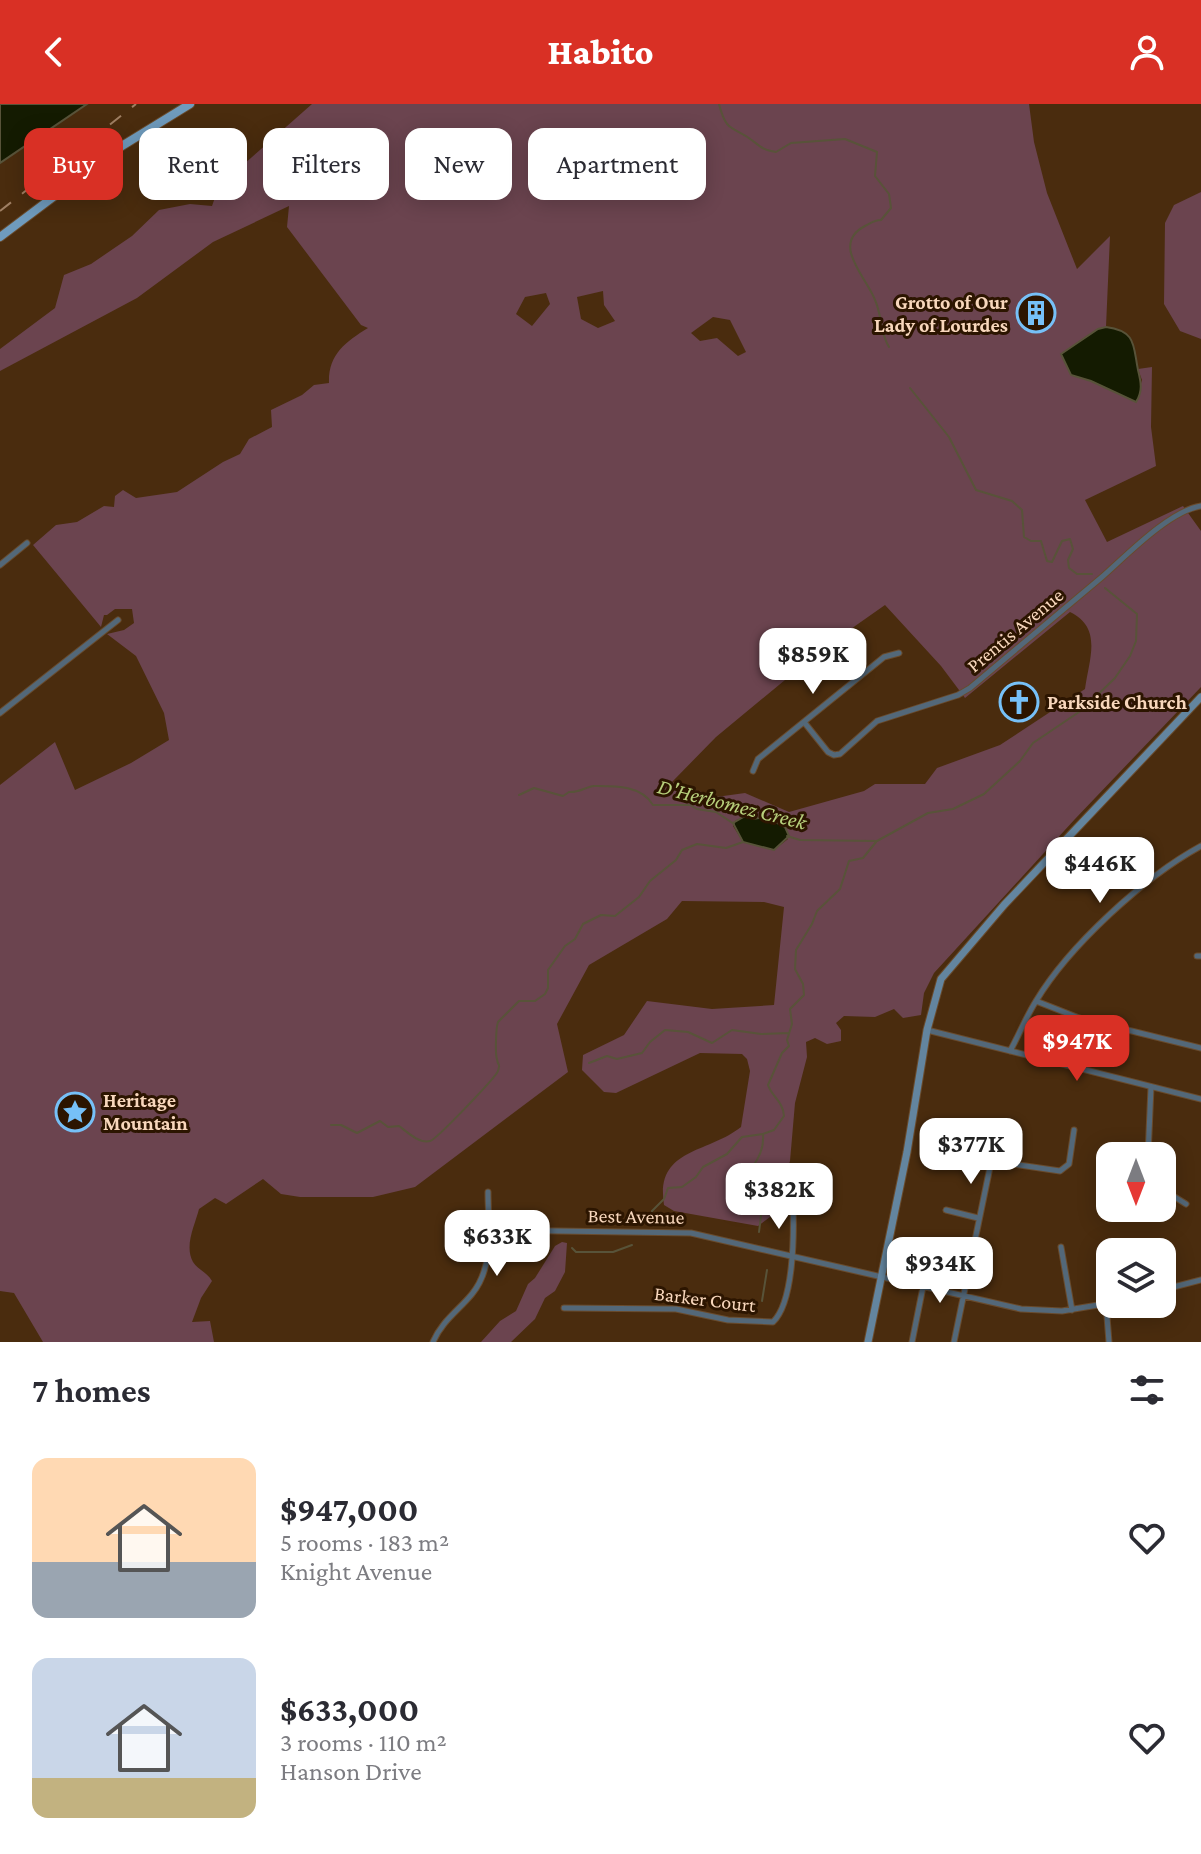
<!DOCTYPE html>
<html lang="en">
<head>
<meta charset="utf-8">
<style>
  body { margin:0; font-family:"Crimson Pro",serif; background:#f7f7f7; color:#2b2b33; height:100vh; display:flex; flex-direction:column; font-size:30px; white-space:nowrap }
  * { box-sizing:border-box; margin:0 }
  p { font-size:26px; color:#7c7c81 }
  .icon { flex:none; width:44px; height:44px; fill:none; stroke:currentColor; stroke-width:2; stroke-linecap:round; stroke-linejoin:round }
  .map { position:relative; height:1238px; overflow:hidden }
  .panel { display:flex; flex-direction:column; background:#fff; flex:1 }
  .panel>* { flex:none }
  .top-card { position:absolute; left:24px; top:24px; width:800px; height:72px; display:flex; gap:16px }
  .needle { width:52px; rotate:180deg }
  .controls { position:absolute; left:1096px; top:1038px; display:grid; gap:16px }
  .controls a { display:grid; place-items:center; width:80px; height:80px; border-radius:16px; background:#fff; box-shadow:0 4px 20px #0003; font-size:40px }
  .price { position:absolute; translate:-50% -68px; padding:0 18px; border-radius:16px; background:#fff; color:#222; font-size:26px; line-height:52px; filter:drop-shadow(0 2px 4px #0008) }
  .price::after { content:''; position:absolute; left:50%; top:48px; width:24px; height:18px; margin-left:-12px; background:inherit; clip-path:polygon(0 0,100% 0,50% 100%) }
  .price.current { background:#d93025; color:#fff }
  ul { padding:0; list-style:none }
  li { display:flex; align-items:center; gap:24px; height:200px; padding:0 32px }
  li span { display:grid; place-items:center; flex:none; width:224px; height:160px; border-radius:16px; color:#555 }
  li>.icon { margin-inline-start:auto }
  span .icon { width:96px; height:96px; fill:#fffc; stroke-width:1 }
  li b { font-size:34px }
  h2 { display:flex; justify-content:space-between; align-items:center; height:96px; padding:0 32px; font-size:34px }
  .pill { padding:0 28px; border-radius:16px; background:#fff; box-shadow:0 4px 20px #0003; font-size:28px; line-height:72px }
  .pill.current { background:#d93025; color:#fff }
  header { display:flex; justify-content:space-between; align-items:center; height:104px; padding:0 32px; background:#d93025; color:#fff; font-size:36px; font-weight:800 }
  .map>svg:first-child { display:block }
  .green { fill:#6b444f; fill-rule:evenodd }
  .water { fill:#141b01; stroke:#585339; stroke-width:2 }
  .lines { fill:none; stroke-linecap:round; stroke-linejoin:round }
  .stream { stroke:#585339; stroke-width:2 }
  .minor-casing { stroke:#694b2d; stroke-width:7 }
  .secondary-casing { stroke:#694b2d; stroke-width:9 }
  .primary-casing { stroke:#694b2d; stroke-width:10 }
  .minor { stroke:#536879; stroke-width:5 }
  .secondary { stroke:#63859f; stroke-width:7 }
  .primary { stroke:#6f9bbd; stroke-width:8 }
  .rail { stroke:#9f7f63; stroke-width:2; stroke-dasharray:14 14; stroke-linecap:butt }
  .labels { text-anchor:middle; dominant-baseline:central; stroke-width:6; stroke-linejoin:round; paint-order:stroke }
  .poi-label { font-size:20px; font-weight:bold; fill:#f8d7bc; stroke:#2c1500; text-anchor:start }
  .street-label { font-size:20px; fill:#f8d7bc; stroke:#2c1500 }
  .water-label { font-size:22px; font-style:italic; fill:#b7cf7b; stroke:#2c1500 }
</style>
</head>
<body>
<header><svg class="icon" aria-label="back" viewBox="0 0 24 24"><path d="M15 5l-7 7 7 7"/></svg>Habito<svg class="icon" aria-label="person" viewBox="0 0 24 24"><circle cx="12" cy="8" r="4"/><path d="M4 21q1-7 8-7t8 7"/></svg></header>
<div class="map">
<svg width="1201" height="1238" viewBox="0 0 1201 1238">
  <rect width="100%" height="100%" fill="#4a2c0e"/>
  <path class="green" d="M312,0H1029L1034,38L1047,89L1077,165L1110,132L1106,223L1098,225L1075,240L1091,277L1136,298L1142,276L1138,265L1152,263L1151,323L1156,362L1085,396L1107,438L1183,402L1201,427V583L1075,715L934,869L924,889L921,911L903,914L894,905L875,913L844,912L836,919L841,926V937L827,940L815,934L806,938L807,953L795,999L790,1057L774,1110L758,1122L674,1107L664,1101C655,1044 707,1050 741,1023L750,967L747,955L742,950L700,949L616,989L604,988L582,966L583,951L624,931L647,897L712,905L774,901L784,803L764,798L682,797L667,815L589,861L557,920L568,968L415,1083L373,1093H300L281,1090L263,1075L226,1100L215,1094L199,1105C195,1121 184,1142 193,1158C198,1166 207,1168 212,1177L201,1194L192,1218L210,1217L214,1238H43L14,1189L0,1187V681L55,638L75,686L131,659L169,636L164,609L136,552L107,530L124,526L134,519L132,505H115L107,511H104L101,523L33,441L56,421L77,418L104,402L114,403L115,392L123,386L136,394L177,388L223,358L240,350L249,335L272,323L271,306L302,291L314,281L329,279C328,251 345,238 368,224L361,221L287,123L289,102L213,138L137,194L0,267V245L55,204L64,171L91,160L132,132L159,106L190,100L212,102L219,82ZM603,187L604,201L615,217L598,224L581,215L577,193ZM546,189L550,200L532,222L516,210L525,193ZM713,213L730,216L746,248L738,252L717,234L700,237L691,229ZM885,501L941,562L965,594L1070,508C1103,524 1089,555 1085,585L1000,641L937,664L925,680H875L864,687L789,708L745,689L716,693L672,678L716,633L785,576L794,564L810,562L822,555V543L830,529L848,527ZM742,715L774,718L788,735L774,746L743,738L733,722L736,716Z
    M1201,88V235L1180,227L1164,200L1165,119L1174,101Z
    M562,1138L567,1139L565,1168L555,1187L545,1194L535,1215L511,1238H481L500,1217L516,1207L528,1180L535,1174L555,1142Z"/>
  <path class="water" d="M0,0H87L0,59Z
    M1106,223C1137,227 1133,242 1138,266C1141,278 1143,287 1136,298L1091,277L1071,271L1061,250L1098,225Z
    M747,711H751L753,715L766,713L785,723L789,732L774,746L743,738L733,719Z"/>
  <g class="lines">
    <path class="stream" d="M719,0C727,31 733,21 753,37C762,44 764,46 776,48L791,39L845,35L877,48L875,72L889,90L891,104L881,116C874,116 871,119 865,122C830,140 867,174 875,196C882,211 880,229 889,243
      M910,284L949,333L976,386L1012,397L1022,406L1024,433L1031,437H1041L1047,457L1052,458L1062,437L1070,435L1073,445L1068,456L1069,464L1077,470H1092
      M519,691L534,684L563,692L569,688C579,689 585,683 594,682C614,682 641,681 653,701H690L697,705L716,708L734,720
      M787,732L800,736L877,737L928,709L953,705L984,690L1020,657L1033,639L1082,606L1115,574L1130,552L1136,537L1137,510L1105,484
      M589,959L607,952L617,955L642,949L650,938L665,926L688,928L712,939L732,926L761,930L789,929
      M331,1021H341L357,1029L380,1017L388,1023L399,1022C406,1027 419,1040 430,1037C436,1036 496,973 498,967C501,958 498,964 497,955C495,950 496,923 498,918L519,897H535L545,890L548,884V866L565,842L575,835L583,820L601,811L615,812L639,793L650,777L676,756L682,746L697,740L726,744L743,738
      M651,1112L652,1107L664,1095L668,1084L682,1083L696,1073L703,1063L727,1050L742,1033L763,1030
      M759,1128L762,1104L751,1085L753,1062C759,1054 764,1042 763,1030L774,1026L784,1012C783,997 772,993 768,981L782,949L789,942L787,936L792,920L790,905L804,891L803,880L795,865L796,846L812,820L817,807L840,785L849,757L863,754L876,738
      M572,1144L576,1148H613L632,1141
      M762,1197L767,1166"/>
    <g class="minor-casing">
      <path id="minor" d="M0,461L27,439
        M0,609L118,516
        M804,618L828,648L834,651L840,650L877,617L958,591L970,584C1014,547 1058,510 1102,473C1126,452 1169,407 1201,402
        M753,667L758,655L884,553L899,549
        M1197,852H1201
        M1036,897L1079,914L1201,944
        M927,926L1201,995
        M1010,947C1019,931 1026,913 1036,897C1069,842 1144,773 1201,742
        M1148,1052L1151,983
        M992,1057L1060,1067L1069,1060L1074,1026
        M1162,1085L1186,1100
        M946,1106L978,1114
        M488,1126L691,1129L1021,1205L1062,1207L1110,1199
        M1061,1143L1072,1206
        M1162,1186L1201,1176
        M1106,1200L1109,1238
        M564,1204L676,1205L728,1216L773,1218C794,1198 794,1130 793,1102
        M433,1238C442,1217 458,1207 472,1190C495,1162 488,1122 488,1088
        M912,1238L923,1183
        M954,1238L995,1039L991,1026L964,1019"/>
    </g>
    <g class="secondary-casing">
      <path id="secondary" d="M868,1238L907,1048L927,926L941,875L1004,801L1201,593"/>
    </g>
    <g class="primary-casing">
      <path id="primary" d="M0,133L117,45L190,0"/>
    </g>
    <use href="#minor" class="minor"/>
    <use href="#secondary" class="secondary"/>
    <use href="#primary" class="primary"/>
    <path class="rail" d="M0,107L136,0"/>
  </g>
  <defs>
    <g id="building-ring" transform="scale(2)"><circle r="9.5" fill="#2c1500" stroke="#76c0f7" stroke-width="1.5"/><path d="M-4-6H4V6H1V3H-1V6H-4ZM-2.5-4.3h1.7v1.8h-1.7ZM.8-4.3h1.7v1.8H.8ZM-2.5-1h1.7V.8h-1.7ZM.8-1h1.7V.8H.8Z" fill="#76c0f7"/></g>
    <g id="church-ring" transform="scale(2)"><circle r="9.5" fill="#2c1500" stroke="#76c0f7" stroke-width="1.5"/><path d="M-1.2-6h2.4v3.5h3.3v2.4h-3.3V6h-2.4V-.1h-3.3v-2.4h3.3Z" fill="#76c0f7"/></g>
    <g id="sight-ring" transform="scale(2)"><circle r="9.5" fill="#2c1500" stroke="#76c0f7" stroke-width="1.5"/><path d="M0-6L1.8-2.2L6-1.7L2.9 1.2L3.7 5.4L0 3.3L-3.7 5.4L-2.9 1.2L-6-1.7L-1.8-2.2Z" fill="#76c0f7"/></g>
  </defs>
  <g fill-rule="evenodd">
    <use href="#building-ring" x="1036" y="209"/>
    <use href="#church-ring" x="1019" y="598"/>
    <use href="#sight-ring" x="75" y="1008"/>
  </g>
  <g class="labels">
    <g class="poi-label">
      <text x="1008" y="198" text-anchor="end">Grotto of Our<tspan x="1008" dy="23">Lady of Lourdes</tspan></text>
      <text x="1047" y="598">Parkside Church</text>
      <text x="103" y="996">Heritage<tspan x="103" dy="23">Mountain</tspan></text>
    </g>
    <g class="street-label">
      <text transform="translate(1015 526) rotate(-40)">Prentis Avenue</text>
      <text transform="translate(636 1112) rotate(1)">Best Avenue</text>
      <text transform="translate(705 1195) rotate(7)">Barker Court</text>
    </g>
    <g class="water-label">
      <text transform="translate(732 700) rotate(14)">D'Herbomez Creek</text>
    </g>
  </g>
</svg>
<div class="controls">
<a><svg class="needle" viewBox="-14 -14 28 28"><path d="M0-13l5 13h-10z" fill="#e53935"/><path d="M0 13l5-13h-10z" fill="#7c7c81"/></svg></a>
<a><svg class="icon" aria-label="layers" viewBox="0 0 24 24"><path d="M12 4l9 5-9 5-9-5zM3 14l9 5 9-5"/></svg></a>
</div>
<b class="price" style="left:813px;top:592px">$859K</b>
<b class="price" style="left:1100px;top:801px">$446K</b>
<b class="price current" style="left:1077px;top:979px">$947K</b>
<b class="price" style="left:971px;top:1082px">$377K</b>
<b class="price" style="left:779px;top:1127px">$382K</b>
<b class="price" style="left:497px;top:1174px">$633K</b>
<b class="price" style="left:940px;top:1201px">$934K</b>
<div class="top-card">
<a class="pill current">Buy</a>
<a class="pill">Rent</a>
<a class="pill">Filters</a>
<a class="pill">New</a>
<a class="pill">Apartment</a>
</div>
</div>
<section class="panel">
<h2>7 homes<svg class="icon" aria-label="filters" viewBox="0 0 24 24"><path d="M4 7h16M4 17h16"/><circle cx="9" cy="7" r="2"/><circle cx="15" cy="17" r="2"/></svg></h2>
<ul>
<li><span style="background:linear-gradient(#ffd9b3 65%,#9aa5b1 0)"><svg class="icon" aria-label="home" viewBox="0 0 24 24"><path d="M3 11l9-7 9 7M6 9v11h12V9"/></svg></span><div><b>$947,000</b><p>5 rooms · 183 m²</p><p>Knight Avenue</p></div><svg class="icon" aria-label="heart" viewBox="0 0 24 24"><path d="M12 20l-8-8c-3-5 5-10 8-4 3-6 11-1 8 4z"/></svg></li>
<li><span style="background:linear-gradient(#c9d6e8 75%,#c2b280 0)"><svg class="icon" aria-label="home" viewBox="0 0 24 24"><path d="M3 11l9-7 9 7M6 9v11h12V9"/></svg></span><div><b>$633,000</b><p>3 rooms · 110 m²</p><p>Hanson Drive</p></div><svg class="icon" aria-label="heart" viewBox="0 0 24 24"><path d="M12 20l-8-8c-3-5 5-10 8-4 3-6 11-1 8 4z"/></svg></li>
</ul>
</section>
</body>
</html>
